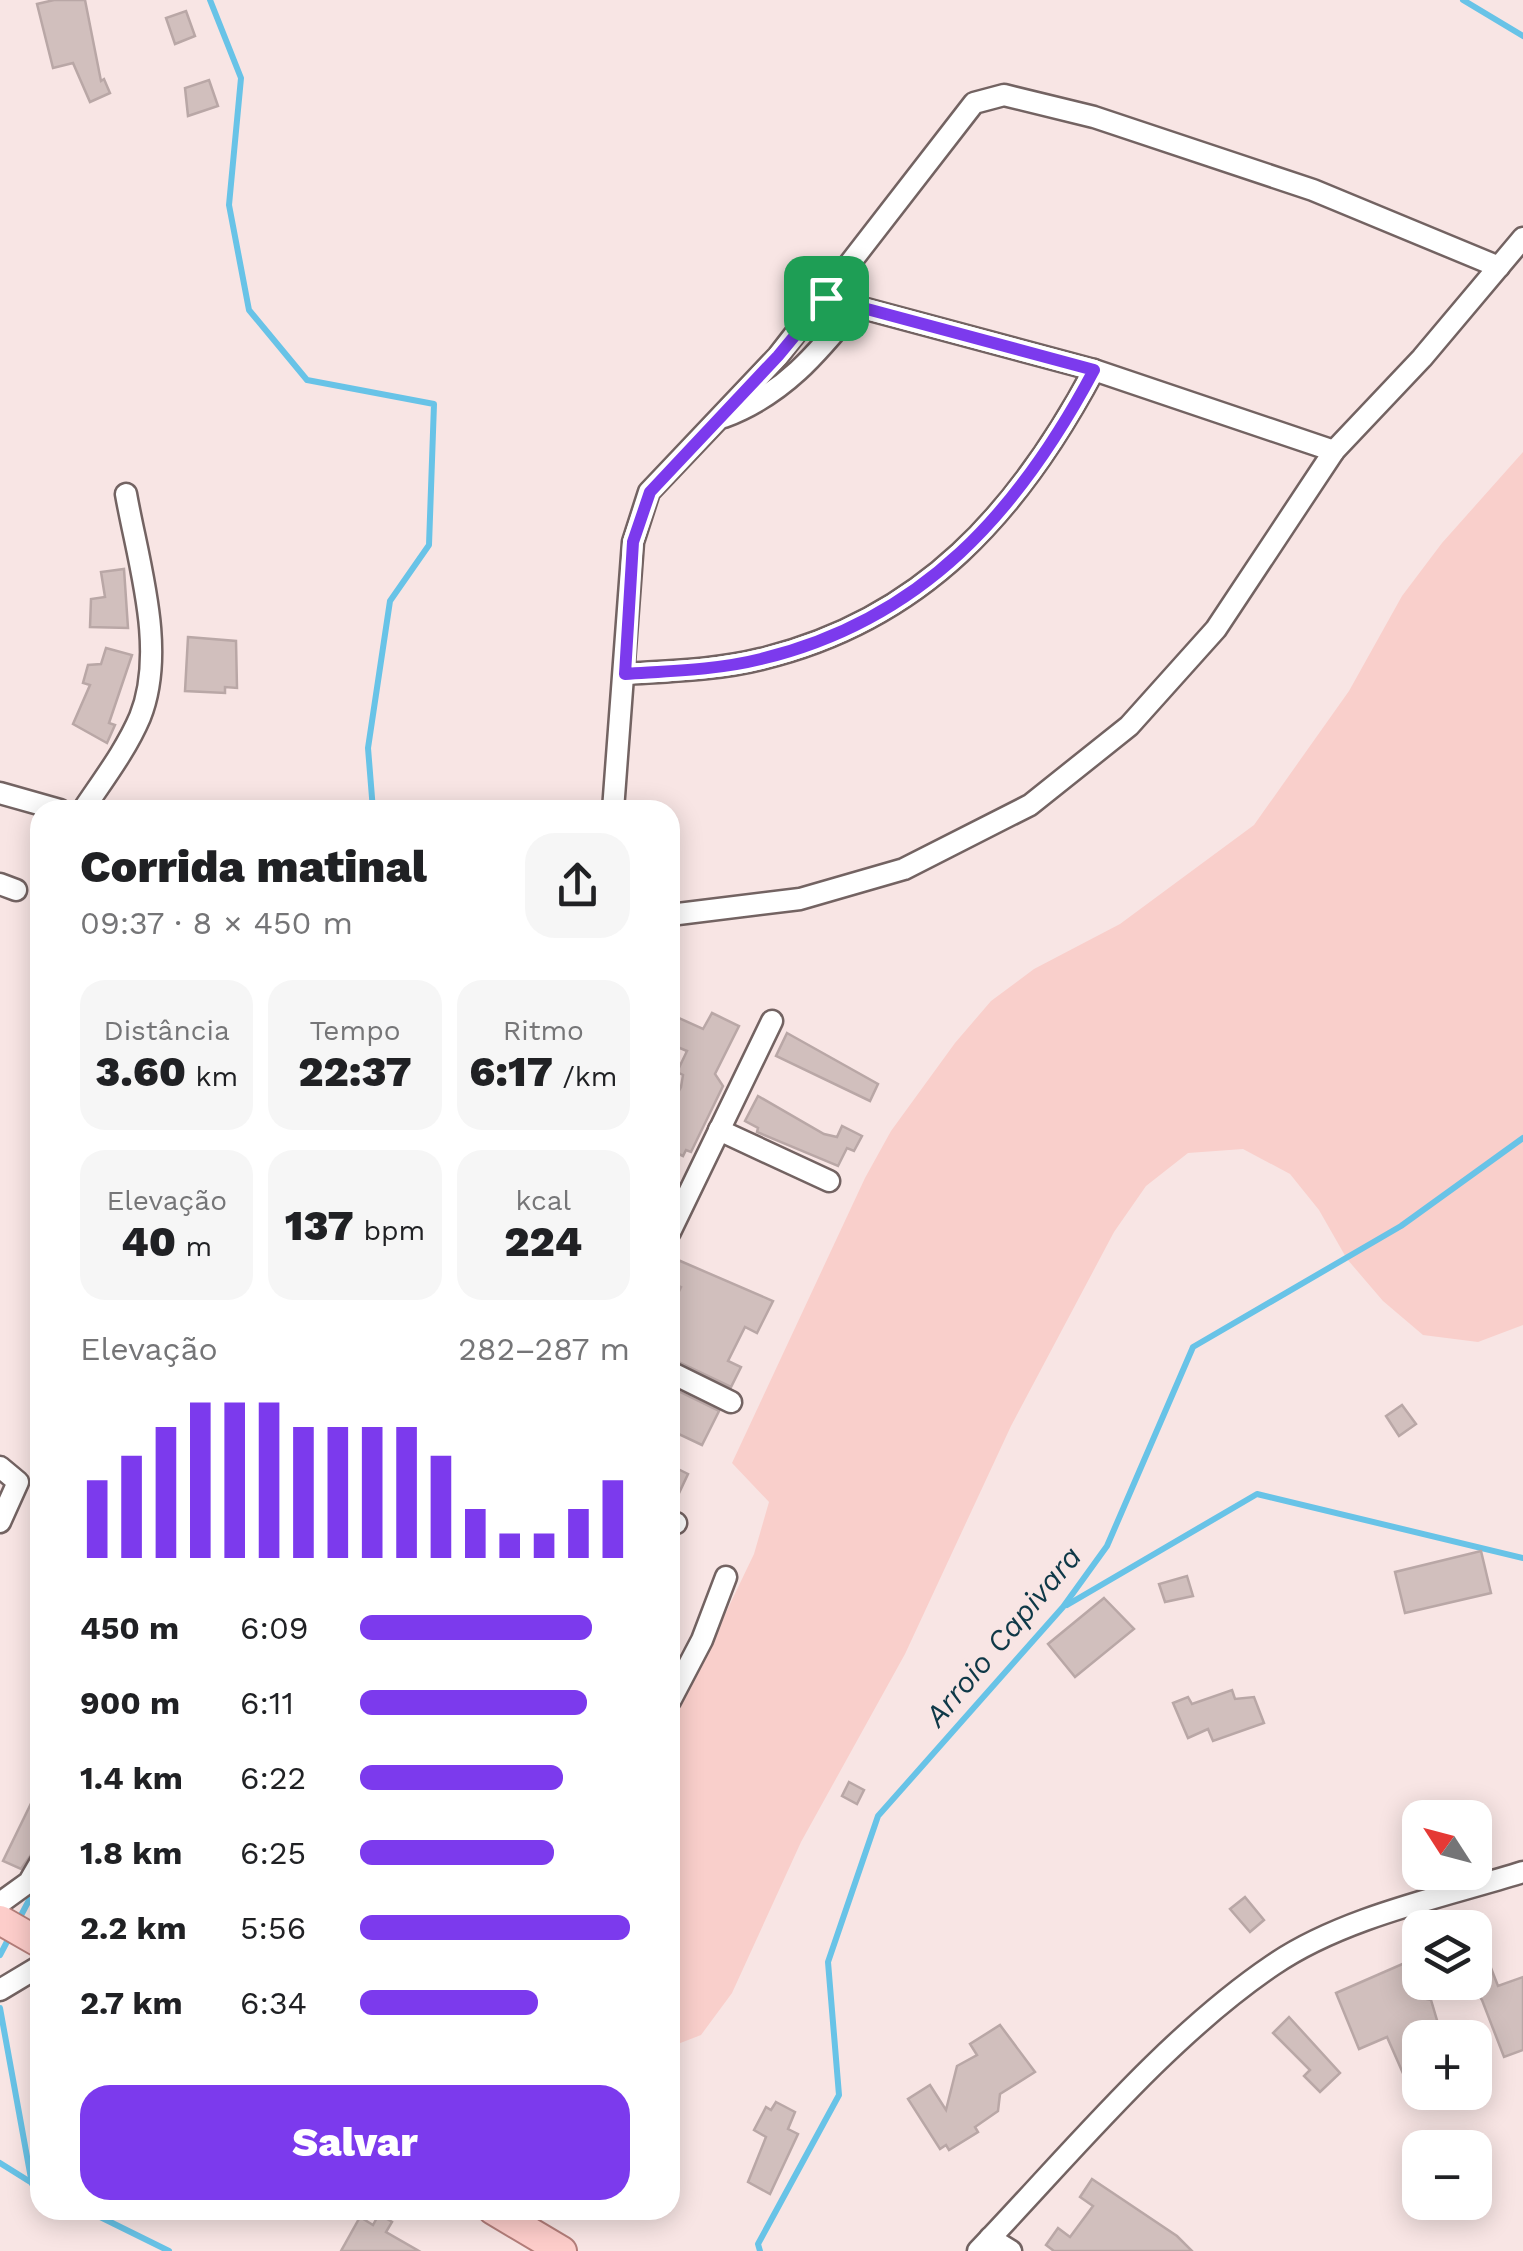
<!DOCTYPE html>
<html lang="pt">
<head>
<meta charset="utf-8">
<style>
	body { margin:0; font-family:"Work Sans",sans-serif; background:#f6f6f6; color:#202124; height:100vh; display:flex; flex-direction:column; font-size:38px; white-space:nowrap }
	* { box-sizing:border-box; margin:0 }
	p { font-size:32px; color:#757577 }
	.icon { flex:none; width:55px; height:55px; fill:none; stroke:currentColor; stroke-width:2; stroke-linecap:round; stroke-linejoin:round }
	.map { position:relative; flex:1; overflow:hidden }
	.side { position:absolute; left:30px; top:800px; width:650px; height:1420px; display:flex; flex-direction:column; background:#fff; border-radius:30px; box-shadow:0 5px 25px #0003 }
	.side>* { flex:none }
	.needle { width:65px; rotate:306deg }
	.fabs { position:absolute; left:1402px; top:1800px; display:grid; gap:20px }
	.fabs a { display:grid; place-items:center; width:90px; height:90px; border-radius:20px; background:#fff; box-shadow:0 5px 25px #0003; font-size:50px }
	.pin { position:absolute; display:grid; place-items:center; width:85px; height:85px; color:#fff; margin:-42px; border-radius:20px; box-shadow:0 5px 15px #0006 }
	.round { display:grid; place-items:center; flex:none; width:105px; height:105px; border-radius:30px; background:#f6f6f6 }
	.overview { display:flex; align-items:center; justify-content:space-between; height:170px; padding:0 50px }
	h1 { font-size:45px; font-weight:800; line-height:75px }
	.figures { display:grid; grid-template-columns:repeat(3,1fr); gap:15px; height:170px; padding:10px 50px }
	.figures div { display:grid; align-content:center; border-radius:25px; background:#f6f6f6; text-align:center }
	.figures b { font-size:42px; font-weight:800 }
	.figures small { font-size:28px; font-weight:400 }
	.figures p { font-size:28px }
	.chart { height:280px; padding:20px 50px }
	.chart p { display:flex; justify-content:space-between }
	.chart svg { width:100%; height:180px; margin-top:10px; stroke:#7c3aed; stroke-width:6 }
	.primary-button { display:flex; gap:20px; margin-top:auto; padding:20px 50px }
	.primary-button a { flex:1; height:115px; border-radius:30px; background:#7c3aed; color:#fff; font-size:40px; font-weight:800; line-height:115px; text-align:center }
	ul { padding:0 50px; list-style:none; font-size:32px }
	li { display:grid; grid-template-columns:160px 120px 1fr; align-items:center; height:75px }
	li i { height:25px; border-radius:12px; background:#7c3aed }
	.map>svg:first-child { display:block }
</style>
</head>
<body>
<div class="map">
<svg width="1523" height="2251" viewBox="0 0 1523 2251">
	<rect width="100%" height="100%" fill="#f8e5e4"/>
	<!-- green -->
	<path fill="#f9cfcb" d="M1523,452V1325L1478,1342L1423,1335L1383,1301L1347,1259L1319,1210L1290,1174L1243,1149L1188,1153L1146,1186L1114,1232L1011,1426L905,1654L801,1842L732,1993L701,2035L670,2047V1729L754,1554L769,1502L732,1463L865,1178L891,1131L955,1043L991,1001L1034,969L1120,924L1254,825L1349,691L1402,596L1442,543Z"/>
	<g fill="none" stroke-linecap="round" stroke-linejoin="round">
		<!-- stream -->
		<g stroke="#68c3e7" stroke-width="6">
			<path d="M210,0L241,78L229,205L249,310L307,380L434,404L429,545L390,601L368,748L373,810"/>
			<path d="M1463,0L1523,36"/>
			<path d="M1067,1605L1257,1494L1523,1558"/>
			<path d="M17,1923L37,1885"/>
			<path d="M0,1955L11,1934"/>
			<path d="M0,2008L32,2184"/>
			<path d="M0,2163L40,2188"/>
			<path d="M86,2210L169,2251"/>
			<path d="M760,2251L758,2244L839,2095L828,1962L878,1816L1063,1607L1107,1546L1193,1347L1401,1226L1523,1138"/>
		</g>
	</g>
	<!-- building -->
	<g fill="#d1bfbd" stroke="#b9a7a6" stroke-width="2.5">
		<path d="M54,0H85L101,81L104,79L110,93L90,102L73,63L53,68L37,4Z"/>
		<path d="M186,11L195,36L175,44L166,18Z"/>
		<path d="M209,80L218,106L188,116L185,88Z"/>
		<path d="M124,569L128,628L90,627L91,599L105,597L101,572Z"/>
		<path d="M188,637L236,641L237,688L225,687V693L185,691Z"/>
		<path d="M106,648L132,655L109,723L115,725L107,743L73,724L90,685L83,683L88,665L101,664Z"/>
		<path d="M712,1013L739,1026L715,1074L723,1086L691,1152L686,1150L683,1156L670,1150V1107L681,1087L683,1075L677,1072L687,1051L670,1044V1014L703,1029Z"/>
		<path d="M787,1033L878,1084L870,1101L776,1056Z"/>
		<path d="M758,1096L824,1134L837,1137L842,1126L862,1136L854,1151L847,1148L838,1166L757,1132L758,1128L745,1121Z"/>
		<path d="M678,1260L773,1301L757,1333L745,1327L728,1361L741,1367L731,1387L670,1358V1310L681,1287L670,1282V1276Z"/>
		<path d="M670,1387L719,1411L702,1445L670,1430Z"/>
		<path d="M1402,1405L1416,1424L1399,1436L1386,1416Z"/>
		<path d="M670,1465L688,1474L672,1508H670Z"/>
		<path d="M1481,1551L1491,1593L1405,1613L1395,1572Z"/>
		<path d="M1187,1576L1193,1596L1165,1602L1159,1584Z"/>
		<path d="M1104,1598L1134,1629L1075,1677L1048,1644Z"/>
		<path d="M1232,1690L1235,1699L1254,1697L1264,1723L1213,1741L1208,1729L1188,1738L1173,1703L1188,1697L1192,1704Z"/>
		<path d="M849,1782L864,1790L857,1804L842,1796Z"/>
		<path d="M40,1785V1842L21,1869L3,1861Z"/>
		<path d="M1245,1897L1264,1920L1250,1932L1230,1909Z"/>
		<path d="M1475,1927L1498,1986L1523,1977V2050L1504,2057L1482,2000L1470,1982H1475Z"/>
		<path d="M1407,1962L1418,1997L1431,2000L1439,2027L1420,2033V2072L1405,2078L1387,2037L1359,2049L1336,1993Z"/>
		<path d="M1289,2017L1340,2073L1320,2092L1304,2076L1310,2070L1273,2033Z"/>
		<path d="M1000,2025L1035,2072L1000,2094L998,2111L975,2127L978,2132L949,2150L946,2145L940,2149L908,2099L930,2085L946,2110L957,2066L977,2055L970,2044Z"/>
		<path d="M776,2102L795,2112L788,2129L798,2134L770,2194L748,2182L766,2137L754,2130L766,2107L771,2110Z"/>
		<path d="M1092,2179L1177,2236L1192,2251H1054L1046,2245L1058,2228L1070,2237L1093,2206L1080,2197Z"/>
		<path d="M379,2214L392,2222L386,2232L419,2251H341L360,2217L373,2225Z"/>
	</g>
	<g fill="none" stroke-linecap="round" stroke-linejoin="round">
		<!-- minor casing -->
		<g stroke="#736362" stroke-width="25">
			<g id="minor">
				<path d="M825,298L1094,370L1334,451"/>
				<path d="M724,417C783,395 818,353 857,305"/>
				<path d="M625,674C670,671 717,670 761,659C923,620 1019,511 1094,370"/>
				<path d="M0,793L60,810"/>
				<path d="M83,810C103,780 126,750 140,717C167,650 138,562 126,494"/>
				<path d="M613,810L633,542L649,492L778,356L974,103L1004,95L1094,117L1313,190L1499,267"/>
				<path d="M0,884L16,890"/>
				<path d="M670,915L800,899L904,869L1030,805L1129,726L1216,629L1334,451L1422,358L1523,238"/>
				<path d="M719,1130L829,1181"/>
				<path d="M670,1232L772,1021"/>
				<path d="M670,1372L731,1402"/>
				<path d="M0,1467L18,1482L0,1522"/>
				<path d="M670,1521L676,1523"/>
				<path d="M670,1701L702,1640L726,1577"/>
				<path d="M0,1903L29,1882L40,1863"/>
				<path d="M0,1990L40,1966"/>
				<path d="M990,2238L1011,2251"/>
				<path d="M978,2251C1068,2157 1165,2038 1273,1965C1343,1917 1443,1897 1523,1872"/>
			</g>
		</g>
		<!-- major casing -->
		<g stroke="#b47e7a" stroke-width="32">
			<g id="major">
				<path d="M0,1920L40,1943"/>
				<path d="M493,2210L562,2251"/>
			</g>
		</g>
		<!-- minor -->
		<use href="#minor" stroke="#fff" stroke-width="20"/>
		<!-- major -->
		<use href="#major" stroke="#fdcdca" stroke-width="28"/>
	</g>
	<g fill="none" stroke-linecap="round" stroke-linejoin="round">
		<!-- route casing -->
		<g stroke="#fff" stroke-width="20">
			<path id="route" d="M826,298L1094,370C1019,511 923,620 761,659C717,670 670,671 625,674L633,542L650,492L778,356Z"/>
		</g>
		<!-- route -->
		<use href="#route" stroke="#7c3aed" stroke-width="12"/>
	</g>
	<g text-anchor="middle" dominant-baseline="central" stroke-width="9" stroke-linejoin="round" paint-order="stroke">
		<!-- water labels -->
		<g font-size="30" font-style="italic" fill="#0e3847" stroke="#f8e5e4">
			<text transform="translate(1003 1636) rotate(-50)">Arroio Capivara</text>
		</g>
	</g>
</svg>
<div class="fabs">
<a><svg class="needle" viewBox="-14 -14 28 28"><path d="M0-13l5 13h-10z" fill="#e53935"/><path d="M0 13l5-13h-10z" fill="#757577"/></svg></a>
<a><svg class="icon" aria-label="layers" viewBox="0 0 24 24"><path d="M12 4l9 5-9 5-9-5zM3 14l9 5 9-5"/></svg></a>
<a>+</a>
<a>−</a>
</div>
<div class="pin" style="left:826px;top:298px;background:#1e9e55"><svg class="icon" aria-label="arrive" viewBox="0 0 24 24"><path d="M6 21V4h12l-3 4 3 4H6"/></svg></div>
<section class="side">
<div class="overview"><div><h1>Corrida matinal</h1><p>09:37 · 8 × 450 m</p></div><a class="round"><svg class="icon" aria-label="share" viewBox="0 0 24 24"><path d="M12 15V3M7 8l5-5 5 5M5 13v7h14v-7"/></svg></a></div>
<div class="figures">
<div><p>Distância</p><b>3.60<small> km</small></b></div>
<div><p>Tempo</p><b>22:37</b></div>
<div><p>Ritmo</p><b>6:17<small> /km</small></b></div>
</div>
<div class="figures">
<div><p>Elevação</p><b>40<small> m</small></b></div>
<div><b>137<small> bpm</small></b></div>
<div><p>kcal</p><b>224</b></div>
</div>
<div class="chart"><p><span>Elevação</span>282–287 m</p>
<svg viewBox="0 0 160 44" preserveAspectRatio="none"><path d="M5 44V25M15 44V19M25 44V12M35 44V6M45 44V6M55 44V6M65 44V12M75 44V12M85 44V12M95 44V12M105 44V19M115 44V32M125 44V38M135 44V38M145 44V32M155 44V25"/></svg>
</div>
<ul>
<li><b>450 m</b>6:09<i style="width:86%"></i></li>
<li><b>900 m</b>6:11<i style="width:84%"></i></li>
<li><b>1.4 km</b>6:22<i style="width:75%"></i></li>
<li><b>1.8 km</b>6:25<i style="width:72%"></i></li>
<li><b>2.2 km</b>5:56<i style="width:100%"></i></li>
<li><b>2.7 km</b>6:34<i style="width:66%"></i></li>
</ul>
<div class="primary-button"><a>Salvar</a></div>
</section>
</div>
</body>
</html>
